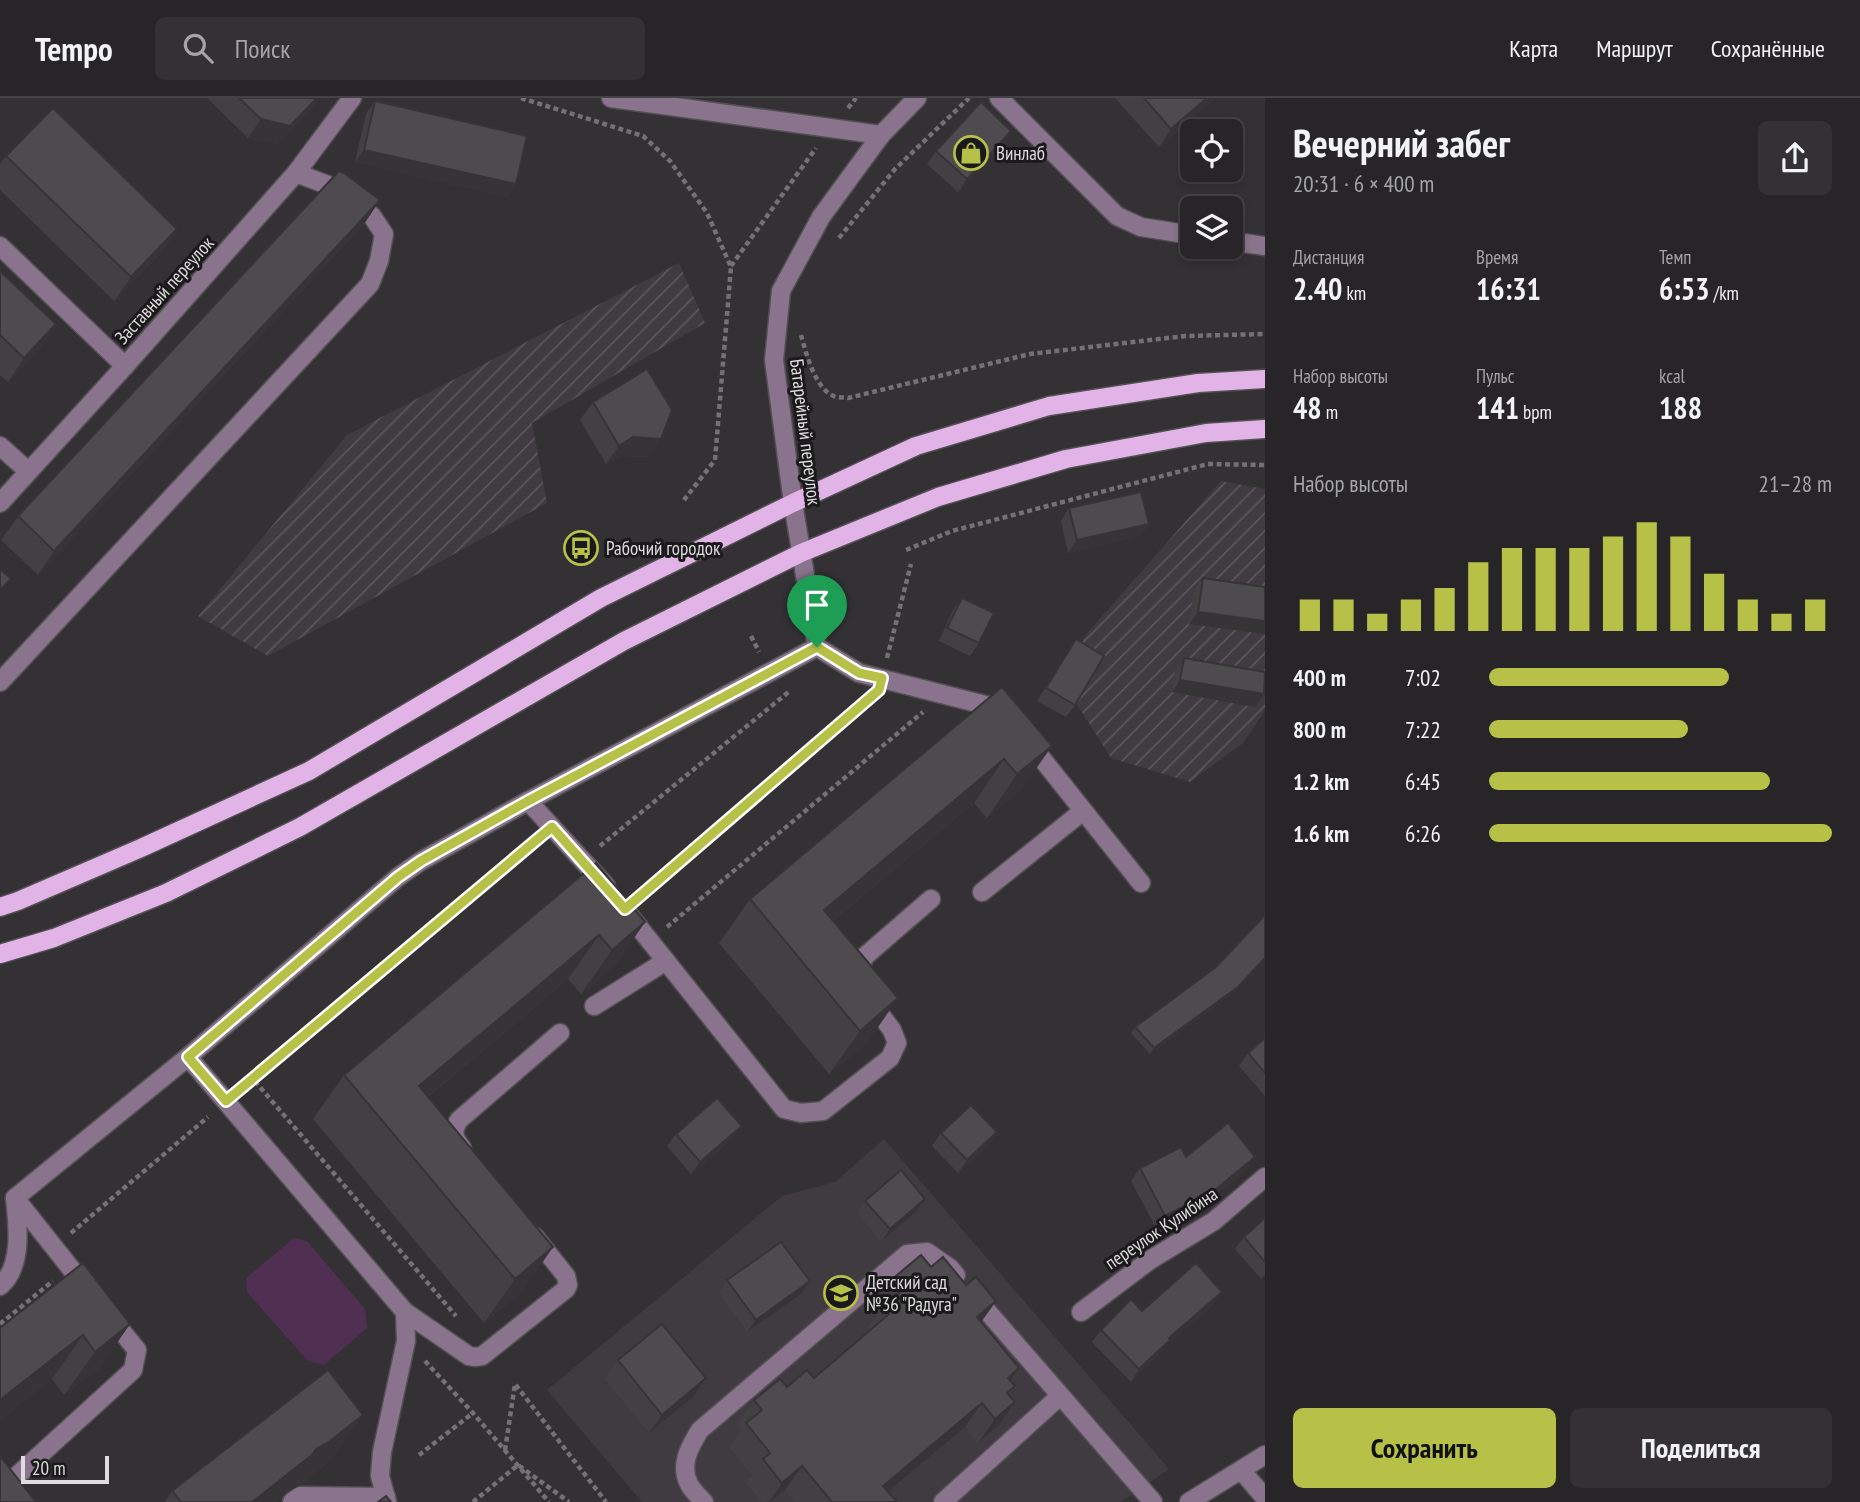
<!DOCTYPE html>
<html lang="ru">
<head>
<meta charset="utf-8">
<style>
	body { margin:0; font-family:"PT Sans Narrow",sans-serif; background:#333133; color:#f1f3f6; height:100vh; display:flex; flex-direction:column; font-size:26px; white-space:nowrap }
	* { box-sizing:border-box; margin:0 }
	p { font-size:23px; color:#a4a5a7 }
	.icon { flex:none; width:38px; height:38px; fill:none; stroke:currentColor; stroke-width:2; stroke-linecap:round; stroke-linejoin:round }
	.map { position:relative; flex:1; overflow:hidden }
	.sheet { display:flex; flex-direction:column; background:#272527; width:595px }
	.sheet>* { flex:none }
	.buttons { position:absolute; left:1180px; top:21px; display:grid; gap:14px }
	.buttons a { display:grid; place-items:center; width:63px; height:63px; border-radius:10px; background:#272527; box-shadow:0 4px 10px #0003,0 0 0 2px #434244; font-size:35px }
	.scale { position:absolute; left:21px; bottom:18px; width:88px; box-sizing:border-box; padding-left:7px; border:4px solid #dedcde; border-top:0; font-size:19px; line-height:24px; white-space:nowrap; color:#dedcde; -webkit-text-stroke:5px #1b1a1b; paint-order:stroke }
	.pin { position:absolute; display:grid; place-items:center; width:60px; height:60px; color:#fff; margin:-72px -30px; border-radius:50% 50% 50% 0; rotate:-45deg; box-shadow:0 0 7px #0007 }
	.pin .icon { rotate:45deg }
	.round { display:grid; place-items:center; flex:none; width:74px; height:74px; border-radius:10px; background:#333133 }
	.summary { display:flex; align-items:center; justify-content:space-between; height:119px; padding:0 28px }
	h1 { font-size:38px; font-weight:700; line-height:52px }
	.metrics { display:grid; grid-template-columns:repeat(3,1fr); gap:10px; height:119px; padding:7px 28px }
	.metrics div { display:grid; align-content:center }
	.metrics b { font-size:30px; font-weight:700 }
	.metrics small { font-size:19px; font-weight:400 }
	.metrics p { font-size:19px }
	.chart { height:196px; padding:14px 28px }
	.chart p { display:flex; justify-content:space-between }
	.chart svg { width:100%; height:126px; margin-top:7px; stroke:#b7c148; stroke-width:6 }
	.button { display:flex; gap:14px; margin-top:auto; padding:14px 28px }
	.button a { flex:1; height:80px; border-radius:10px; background:#b7c148; color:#111; font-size:28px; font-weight:700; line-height:80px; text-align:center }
	.button a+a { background:#333133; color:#f1f3f6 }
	ul { padding:0 28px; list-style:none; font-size:23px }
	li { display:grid; grid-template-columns:112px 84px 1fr; align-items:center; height:52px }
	li i { height:18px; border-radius:9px; background:#b7c148 }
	header { display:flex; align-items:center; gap:42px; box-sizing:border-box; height:98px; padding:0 35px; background:#272527; border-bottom:2px solid #434244 }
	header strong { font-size:33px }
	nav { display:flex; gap:38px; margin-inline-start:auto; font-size:24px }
	.search { width:490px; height:63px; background:#333133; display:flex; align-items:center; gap:18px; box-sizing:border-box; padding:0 24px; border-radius:10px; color:#a4a5a7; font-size:26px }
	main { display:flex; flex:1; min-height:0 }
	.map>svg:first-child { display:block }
</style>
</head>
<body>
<header>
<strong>Tempo</strong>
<div class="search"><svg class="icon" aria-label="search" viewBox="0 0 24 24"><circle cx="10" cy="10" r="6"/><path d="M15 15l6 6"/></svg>Поиск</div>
<nav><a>Карта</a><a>Маршрут</a><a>Сохранённые</a></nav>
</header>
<main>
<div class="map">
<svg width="1265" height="1404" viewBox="0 0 1265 1404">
	<defs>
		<pattern id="industrial-furrows" width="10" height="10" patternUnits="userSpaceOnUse" patternTransform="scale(1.75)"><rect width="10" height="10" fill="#403a41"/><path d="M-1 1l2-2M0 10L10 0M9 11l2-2" fill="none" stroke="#5b565c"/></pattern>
	</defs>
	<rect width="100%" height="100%" fill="#343134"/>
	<!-- built -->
	<path fill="#403a41" d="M884,1041L1169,1371L1121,1404H642L547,1292L782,1098L835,1084Z"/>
	<!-- industrial -->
	<g fill="url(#industrial-furrows)">
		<path d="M679,165L705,225L532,325L547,405L268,558L198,518L347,337Z"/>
		<path d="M1221,383L1265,391V612L1243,645L1190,684L1111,660L1068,592L1083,540Z"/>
	</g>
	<!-- park -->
	<path fill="#4f3052" d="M294,1140L307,1143L365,1211L367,1230L324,1267L307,1262L247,1194L246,1180Z"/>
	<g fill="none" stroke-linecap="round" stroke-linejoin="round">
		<!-- minor casing -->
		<g stroke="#535053" stroke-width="21">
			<g id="minor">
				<path d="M611,0L881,37"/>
				<path d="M999,0L1117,118L1141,129L1192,137"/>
				<path d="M1230,143L1265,148"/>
				<path d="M0,148L125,268"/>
				<path d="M0,348L28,373"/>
				<path d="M0,405L125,268L296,75L352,0"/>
				<path d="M817,549L793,405L774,262L781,193L821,119L881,37L917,0"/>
				<path d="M817,549L859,575L989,608L1002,618"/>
				<path d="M0,584L370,186L379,163L384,136L372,118L333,89L296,75"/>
				<path d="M1027,642L1141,785"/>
				<path d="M528,703L606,788"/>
				<path d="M982,794L1083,713"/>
				<path d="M626,813L784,1011L801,1015L823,1013L890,960L897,945L892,932L867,899L858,878L864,859L931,801"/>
				<path d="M594,908L666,863"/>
				<path d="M188,959L405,1214L406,1243L382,1354L380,1378L387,1404"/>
				<path d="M462,1050C453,1039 452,1033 459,1022L560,935"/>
				<path d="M0,1188C23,1169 18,1127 15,1100"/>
				<path d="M88,1192L15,1100L188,959L398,779L421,763L528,703L817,549"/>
				<path d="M974,1198L1153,1404"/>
				<path d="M405,1214L469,1258L475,1259L482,1258L566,1191L568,1187L566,1178L535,1139"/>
				<path d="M1081,1214L1150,1162L1214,1123L1265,1079"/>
				<path d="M1241,1372L1265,1400"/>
				<path d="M9,1385L133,1272L137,1252L110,1219"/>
				<path d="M292,1404L300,1398L386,1399"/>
				<path d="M704,1404C699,1399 692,1392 689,1386C679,1367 690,1348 700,1332L907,1156L927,1154L950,1170L956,1177"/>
				<path d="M943,1404L1060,1298"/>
				<path d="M1189,1404L1265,1357"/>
			</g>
		</g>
		<!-- major casing -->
		<g stroke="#535053" stroke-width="21">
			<g id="major">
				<path d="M0,809L18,803L141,750L309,673L601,500L793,405L916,348L1049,308L1198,285L1265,281"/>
				<path d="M0,856L54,840L166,795L300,729L624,543L801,455L938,399L1066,361L1206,335L1265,331"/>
			</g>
		</g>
		<!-- path -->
		<g stroke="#737173" stroke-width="4.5" stroke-dasharray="5 3.5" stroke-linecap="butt">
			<path d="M521,0L643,38L670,63L707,115L731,169L715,362L684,402"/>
			<path d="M848,10L856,0"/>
			<path d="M839,140L895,71L969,0"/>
			<path d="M731,168L816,50"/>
			<path d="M801,237C806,255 816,295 837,299C841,300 845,299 848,300L1030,256L1185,238L1265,236"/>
			<path d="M906,452L952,433L1208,366L1265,367"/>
			<path d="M751,538L759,554"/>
			<path d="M887,560L911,466"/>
			<path d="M600,748L791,592"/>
			<path d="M641,797L868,602"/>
			<path d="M667,829L923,614"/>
			<path d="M253,981L536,742"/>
			<path d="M242,990L253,981L456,1218"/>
			<path d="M71,1135L208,1019"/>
			<path d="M0,1226L53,1183"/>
			<path d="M425,1263L473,1315L549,1404"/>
			<path d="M505,1352L515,1286L606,1404"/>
			<path d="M419,1357L473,1315"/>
			<path d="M473,1404L518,1367L569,1404"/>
		</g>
		<!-- minor -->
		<use href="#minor" stroke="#8a738c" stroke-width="18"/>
		<!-- major -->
		<use href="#major" stroke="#e2b3e6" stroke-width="18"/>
	</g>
	<!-- wall -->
	<g fill="#434043">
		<path d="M207,0H319L312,10L277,46L248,40Z"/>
		<path d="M1115,0H1215L1159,49Z"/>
		<path d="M375,3L516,86L507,99L355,64L366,16Z"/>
		<path d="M1011,33L1003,45L958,94L927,66L936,53Z"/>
		<path d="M6,58L177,131L161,155L114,203L0,92V66Z"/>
		<path d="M380,102L364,126L38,477L1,442L18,418Z"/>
		<path d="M0,173L56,226L40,250L8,284L0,277Z"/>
		<path d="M593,304L661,341L648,359L620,358L606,366L580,322Z"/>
		<path d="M1069,410L1149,426L1140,438L1068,455L1061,423Z"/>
		<path d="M1203,480L1265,489V536L1189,526L1194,493Z"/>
		<path d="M962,500L979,545L970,558L939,543L953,512Z"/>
		<path d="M1076,541L1075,607L1066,619L1037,603Z"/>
		<path d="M1184,560L1255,609L1172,594L1175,573Z"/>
		<path d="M1002,589L1021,692L987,720L974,705L833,823L868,944L829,976L719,845L750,801Z"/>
		<path d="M596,765L645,824L615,867L581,896L568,881L428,999L523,1193L484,1225L313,1021L344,977Z"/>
		<path d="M1265,817V861L1233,895L1150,956L1131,935L1135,929L1216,869Z"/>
		<path d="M1265,940V998L1239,968L1248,955Z"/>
		<path d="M997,1034L988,1047L958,1075L932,1048L941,1035Z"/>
		<path d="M676,1036L733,1040L691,1076L667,1048Z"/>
		<path d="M1140,1070L1247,1072L1206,1104L1156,1130L1131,1083Z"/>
		<path d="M925,1101L917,1113L881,1144L857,1115L865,1103Z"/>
		<path d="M1265,1120V1177L1261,1181L1235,1151L1244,1139Z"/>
		<path d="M83,1165L100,1270L64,1297L52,1281L0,1322V1230Z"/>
		<path d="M931,1169L996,1203L981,1224L1019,1270L1011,1283L1015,1288L1009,1297L998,1328L978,1345L965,1329L888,1393L897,1404H795L785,1392L771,1404H762L746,1385L752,1377L729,1349L742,1331L737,1326L754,1302L787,1289L814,1280L868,1234L866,1232L884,1208L879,1202L896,1178Z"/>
		<path d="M727,1182L810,1183L801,1196L747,1234L719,1195Z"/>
		<path d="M1213,1207L1167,1246L1161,1254L1131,1284L1092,1244L1101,1232L1142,1213Z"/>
		<path d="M618,1262L693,1299L649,1335L605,1281Z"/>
		<path d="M332,1361L300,1387L286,1395L281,1401L277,1404H165L172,1393Z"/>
	</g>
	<!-- shaded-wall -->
	<g fill="#373437">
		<path d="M317,0H319L312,10L277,46L248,40L261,21Z"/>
		<path d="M1207,0H1215L1159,49L1171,31Z"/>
		<path d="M1011,33L1003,45L958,94L967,81Z"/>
		<path d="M364,52L516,86L507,99L355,64Z"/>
		<path d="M380,102L364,126L38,477L54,453Z"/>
		<path d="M177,131L161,155L114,203L131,179Z"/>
		<path d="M56,226L40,250L8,284L24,260Z"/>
		<path d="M633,339L661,341L648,359L620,358L606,366L619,348Z"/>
		<path d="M1149,426L1140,438L1068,455L1077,442Z"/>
		<path d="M1198,514L1265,523V536L1189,526Z"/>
		<path d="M1180,582L1264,596L1255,609L1172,594Z"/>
		<path d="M1052,648L1021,692L987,720L1017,676Z"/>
		<path d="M1004,661L974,705L793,856L824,812Z"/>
		<path d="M645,824L615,867L581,896L612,852Z"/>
		<path d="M599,837L568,881L388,1032L419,988Z"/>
		<path d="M1265,860V861L1233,895L1150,956L1154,950Z"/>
		<path d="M898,900L868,944L829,976L860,933Z"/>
		<path d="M742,1028L733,1040L691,1076L700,1064Z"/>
		<path d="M997,1034L988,1047L958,1075L967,1062Z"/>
		<path d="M1255,1059L1247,1072L1206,1104L1156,1130L1165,1118Z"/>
		<path d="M925,1101L917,1113L881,1144L890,1131Z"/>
		<path d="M553,1149L523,1193L484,1225L515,1181Z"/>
		<path d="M810,1183L801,1196L747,1234L756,1222Z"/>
		<path d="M1222,1194L1213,1207L1167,1246L1161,1254L1131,1284L1139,1271L1169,1240Z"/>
		<path d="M996,1203L979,1227L977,1219Z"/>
		<path d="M130,1226L100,1270L64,1297L95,1254Z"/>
		<path d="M83,1237L52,1281L0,1322V1302Z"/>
		<path d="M1019,1270L1002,1294L1008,1280Z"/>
		<path d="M706,1280L693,1299L649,1335L662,1317Z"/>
		<path d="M1015,1304L998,1328L978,1345L995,1321Z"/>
		<path d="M982,1305L965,1329L875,1404L883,1388Z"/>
		<path d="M363,1317L332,1361L300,1387L286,1395L281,1401L277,1404H252L316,1351Z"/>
		<path d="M802,1368L785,1392L771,1404H769L782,1385Z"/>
	</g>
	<!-- building -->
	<g fill="#4e4b4e" stroke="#373437" stroke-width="2">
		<path d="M239,0H317L290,28L261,21Z"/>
		<path d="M1144,0H1207L1171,31Z"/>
		<path d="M375,3L527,38L516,86L364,52Z"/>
		<path d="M981,4L1011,33L967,81L936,53Z"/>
		<path d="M53,10L177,131L131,179L6,58Z"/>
		<path d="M339,73L344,75L380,102L54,453L18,418Z"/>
		<path d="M0,173L56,226L24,260L0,237Z"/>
		<path d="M647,271L672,312L661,341L633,339L619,348L593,304Z"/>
		<path d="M1141,394L1149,426L1077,442L1069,410Z"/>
		<path d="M0,471L11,481L0,492Z"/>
		<path d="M1203,480L1265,489V523L1198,514Z"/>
		<path d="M962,500L994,515L979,545L947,530Z"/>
		<path d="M1076,541L1104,558L1075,607L1046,590Z"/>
		<path d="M1184,560L1265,574L1264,596L1180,582Z"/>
		<path d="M1002,589L1052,648L1017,676L1004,661L824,812L898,900L860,933L750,801Z"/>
		<path d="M596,765L645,824L612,852L599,837L419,988L553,1149L515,1181L344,977Z"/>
		<path d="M1265,817V860L1238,889L1154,950L1135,929L1216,869Z"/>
		<path d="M1265,940V975L1248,955Z"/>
		<path d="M717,1000L742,1028L700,1064L676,1036Z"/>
		<path d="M971,1007L997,1034L967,1062L941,1035Z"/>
		<path d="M1228,1025L1255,1059L1215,1092L1165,1118L1140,1070L1181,1049L1186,1059Z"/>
		<path d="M901,1072L925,1101L890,1131L865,1103Z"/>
		<path d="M1265,1120V1164L1244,1139Z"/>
		<path d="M781,1144L810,1183L756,1222L727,1182Z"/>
		<path d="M921,1157L931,1169L943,1159L966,1187L976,1179L996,1203L977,1219L1019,1270L1008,1280L1015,1288L1007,1295L1015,1304L995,1321L982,1305L883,1388L897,1404H832L802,1368L782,1385L763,1361L770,1355L746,1325L762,1312L754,1302L780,1281L787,1289L807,1272L814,1280L889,1216L883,1208L905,1190L896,1178Z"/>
		<path d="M83,1165L130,1226L95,1254L83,1237L0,1302V1230Z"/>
		<path d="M1196,1165L1222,1194L1169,1240L1170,1242L1139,1271L1101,1232L1131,1201L1142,1213Z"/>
		<path d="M662,1226L706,1280L662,1317L618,1262Z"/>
		<path d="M328,1272L363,1317L330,1343L316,1351L312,1357L252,1404H181L172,1393Z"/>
		<path d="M0,1358L36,1404H0Z"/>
		<path d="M386,1398L391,1404H378Z"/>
	</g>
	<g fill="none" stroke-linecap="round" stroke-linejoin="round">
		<!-- route casing -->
		<g stroke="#fff" stroke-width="14">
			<path id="route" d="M817,549L859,575L882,580L879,592L625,811L552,729L226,1003L188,959L398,779L421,763L528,703Z"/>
		</g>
		<!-- route -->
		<use href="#route" stroke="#b7c148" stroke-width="9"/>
	</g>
	<!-- icons -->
	<defs>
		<g id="shop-ring" transform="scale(1.75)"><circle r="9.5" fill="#1b1a1b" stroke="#b7c148" stroke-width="1.5"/><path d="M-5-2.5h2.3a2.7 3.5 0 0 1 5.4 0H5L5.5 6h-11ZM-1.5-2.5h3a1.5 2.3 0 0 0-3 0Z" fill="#b7c148"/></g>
		<g id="bus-ring" transform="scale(1.75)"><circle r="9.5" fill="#1b1a1b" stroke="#b7c148" stroke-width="1.5"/><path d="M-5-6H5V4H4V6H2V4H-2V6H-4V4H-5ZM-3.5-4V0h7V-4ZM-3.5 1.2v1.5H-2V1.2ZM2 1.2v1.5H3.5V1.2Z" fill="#b7c148"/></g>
		<g id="school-ring" transform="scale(1.75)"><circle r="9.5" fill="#1b1a1b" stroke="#b7c148" stroke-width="1.5"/><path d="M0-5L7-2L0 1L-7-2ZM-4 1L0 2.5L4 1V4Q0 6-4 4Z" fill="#b7c148"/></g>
	</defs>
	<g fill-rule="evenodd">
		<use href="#shop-ring" x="971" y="55"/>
		<use href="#bus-ring" x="581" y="450"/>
		<use href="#school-ring" x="841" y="1195"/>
	</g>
	<g text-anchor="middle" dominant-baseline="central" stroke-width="6" stroke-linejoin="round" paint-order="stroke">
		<!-- poi labels -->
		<g font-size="19" fill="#dedcde" stroke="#1b1a1b" text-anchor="start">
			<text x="996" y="55">Винлаб</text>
			<text x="606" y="450">Рабочий городок</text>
			<text x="866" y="1184">Детский сад<tspan x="866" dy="22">№36 "Радуга"</tspan></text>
		</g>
		<!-- street labels -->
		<g font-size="19" fill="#dedcde" stroke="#1b1a1b">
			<text transform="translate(164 192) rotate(-48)">Заставный переулок</text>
			<text transform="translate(806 334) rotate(83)">Батарейный переулок</text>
			<text transform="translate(1161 1130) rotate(-34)">переулок Кулибина</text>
		</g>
	</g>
</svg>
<div class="buttons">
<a><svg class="icon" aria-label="locate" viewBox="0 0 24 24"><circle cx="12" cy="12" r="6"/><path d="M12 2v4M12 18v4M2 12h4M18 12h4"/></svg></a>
<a><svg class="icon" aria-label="layers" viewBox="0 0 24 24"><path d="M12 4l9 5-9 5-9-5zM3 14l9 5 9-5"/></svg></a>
</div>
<div class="scale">20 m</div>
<div class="pin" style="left:817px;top:549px;background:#1e9e55"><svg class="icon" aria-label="arrive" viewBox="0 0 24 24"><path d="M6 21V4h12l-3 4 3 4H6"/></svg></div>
</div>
<section class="sheet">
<div class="summary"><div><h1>Вечерний забег</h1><p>20:31 · 6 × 400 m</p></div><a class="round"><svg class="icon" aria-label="share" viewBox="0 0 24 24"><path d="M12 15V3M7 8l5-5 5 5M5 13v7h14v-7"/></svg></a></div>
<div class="metrics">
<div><p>Дистанция</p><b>2.40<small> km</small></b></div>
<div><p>Время</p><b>16:31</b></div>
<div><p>Темп</p><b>6:53<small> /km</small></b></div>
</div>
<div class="metrics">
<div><p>Набор высоты</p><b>48<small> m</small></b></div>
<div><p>Пульс</p><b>141<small> bpm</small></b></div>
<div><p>kcal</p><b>188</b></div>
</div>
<div class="chart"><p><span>Набор высоты</span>21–28 m</p>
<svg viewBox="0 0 160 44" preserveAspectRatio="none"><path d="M5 44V33M15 44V33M25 44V38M35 44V33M45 44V29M55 44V20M65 44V15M75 44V15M85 44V15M95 44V11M105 44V6M115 44V11M125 44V24M135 44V33M145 44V38M155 44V33"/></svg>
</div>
<ul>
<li><b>400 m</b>7:02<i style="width:70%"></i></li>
<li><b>800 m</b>7:22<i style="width:58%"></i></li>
<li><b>1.2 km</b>6:45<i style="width:82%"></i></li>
<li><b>1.6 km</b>6:26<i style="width:100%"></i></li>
</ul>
<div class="button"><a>Сохранить</a><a>Поделиться</a></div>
</section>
</main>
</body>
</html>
